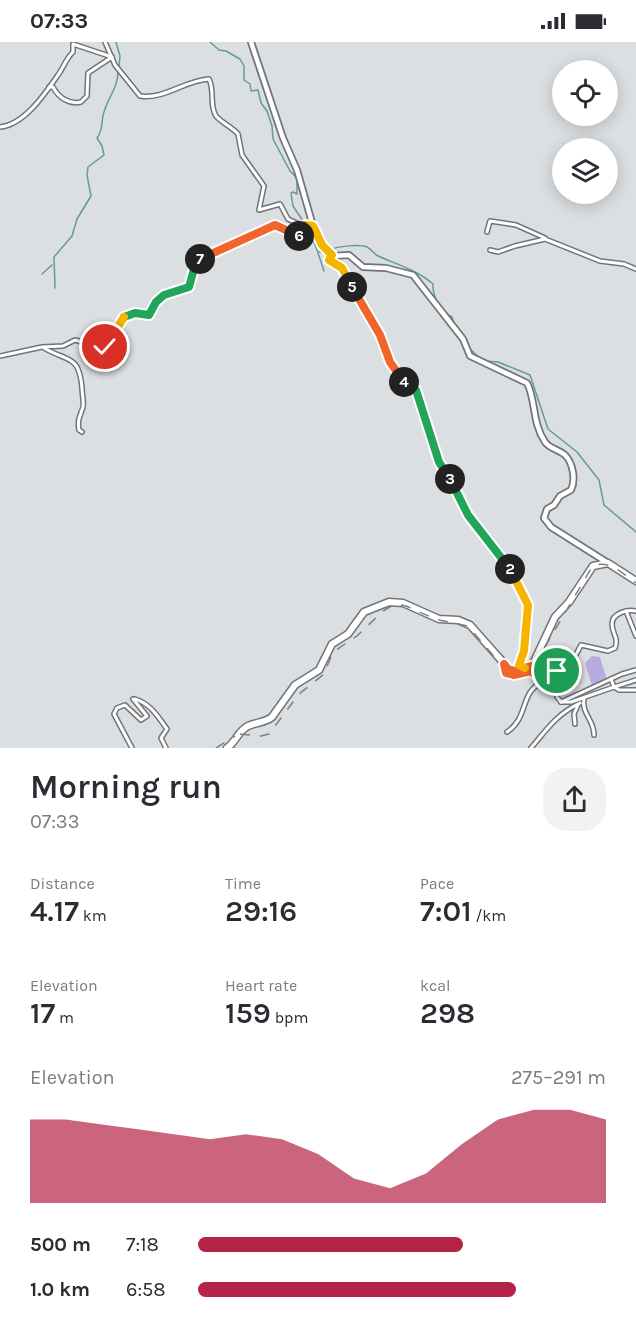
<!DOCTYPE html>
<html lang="en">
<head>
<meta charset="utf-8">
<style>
	body { margin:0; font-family:Karla,sans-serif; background:#f2f2f3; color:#2b2b33; height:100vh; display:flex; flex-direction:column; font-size:22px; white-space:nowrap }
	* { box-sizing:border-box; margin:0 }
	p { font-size:20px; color:#7c7c81 }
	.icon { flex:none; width:33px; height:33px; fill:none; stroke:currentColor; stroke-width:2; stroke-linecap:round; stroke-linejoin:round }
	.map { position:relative; height:706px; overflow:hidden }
	.details { display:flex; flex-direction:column; background:#fff; flex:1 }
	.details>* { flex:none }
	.tools { position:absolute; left:552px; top:18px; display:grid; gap:12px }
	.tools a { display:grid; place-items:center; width:66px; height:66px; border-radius:50%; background:#fff; box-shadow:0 3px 15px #0003; font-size:30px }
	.pin { position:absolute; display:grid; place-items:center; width:51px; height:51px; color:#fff; margin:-26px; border:3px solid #fff; border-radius:50%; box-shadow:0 2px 6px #0007 }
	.km { position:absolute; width:30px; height:30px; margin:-15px; border-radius:50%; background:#222; color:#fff; font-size:16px; line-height:30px; text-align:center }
	.round { display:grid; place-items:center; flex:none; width:63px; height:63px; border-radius:24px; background:#f2f2f3 }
	.head { display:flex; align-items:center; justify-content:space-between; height:102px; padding:0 30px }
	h1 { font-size:33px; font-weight:600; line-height:45px }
	.metrics { display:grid; grid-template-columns:repeat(3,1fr); gap:9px; height:102px; padding:6px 30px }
	.metrics div { display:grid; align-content:center }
	.metrics b { font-size:30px; font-weight:600 }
	.metrics small { font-size:16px; font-weight:400 }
	.metrics p { font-size:16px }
	.chart { height:168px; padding:12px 30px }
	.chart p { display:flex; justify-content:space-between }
	.chart svg { width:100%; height:108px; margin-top:6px; fill:#b52447; opacity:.7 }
	ul { padding:0 30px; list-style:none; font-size:20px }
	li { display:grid; grid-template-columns:96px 72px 1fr; align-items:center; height:45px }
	li i { height:15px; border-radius:8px; background:#b52447 }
	.status { display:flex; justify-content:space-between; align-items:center; height:42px; padding:0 30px; background:#fff; direction:ltr }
	.status svg { height:16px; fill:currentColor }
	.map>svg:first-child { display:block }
</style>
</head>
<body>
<div class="status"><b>07:33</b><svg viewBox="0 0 49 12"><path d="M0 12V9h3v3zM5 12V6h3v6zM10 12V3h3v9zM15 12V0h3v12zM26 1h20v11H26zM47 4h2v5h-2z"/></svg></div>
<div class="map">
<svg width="636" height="706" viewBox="0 0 636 706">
	<rect width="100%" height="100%" fill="#dcdfe2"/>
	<!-- green -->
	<path fill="#baabdf" d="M592,614L600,615L607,638L592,644L585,621Z"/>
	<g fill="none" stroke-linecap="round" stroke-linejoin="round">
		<!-- stream -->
		<g stroke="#649a9b" stroke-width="1.5">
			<path d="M116,0L120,14L119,25"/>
			<path d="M210,0L219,8L226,9L240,17L244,24V38L250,42L251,49L258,48L261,61L267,69L272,84L273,97L290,129L297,136V152L293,150L291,151L293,164L307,185L318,210H326"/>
			<path d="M330,208C337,204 360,202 367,205C371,207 374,212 378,214C396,222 417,228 433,242C432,253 441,271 452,275L454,282"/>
			<path d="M318,211L324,229"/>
			<path d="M42,232L52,223"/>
			<path d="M55,246L54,215L72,194L77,177L91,154L87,133L88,125L104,113L102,104L97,96C103,89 101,79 104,70C108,55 118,46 118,30"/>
			<path d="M469,306L481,317"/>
			<path d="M485,319L498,320L530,333L548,387L577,410L599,438L604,463L636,490"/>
		</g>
		<!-- minor casing -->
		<g stroke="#727578" stroke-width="6">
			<g id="minor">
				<path d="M105,0L115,23L140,54C163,58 186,38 209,37C215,49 209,63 216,74C222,81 232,85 238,92L242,113L264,144L259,168L280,162L288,177L303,184"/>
				<path d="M49,45H53C58,55 69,63 81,60L87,54L88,31L112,15"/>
				<path d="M0,85C24,83 45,52 58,33C64,25 65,18 73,10V2L112,15"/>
				<path d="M487,190L490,179L516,183L545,196"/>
				<path d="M490,208L498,210L515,204L545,197L600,219L624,222L636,227"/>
				<path d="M332,214L329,218L338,222L345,231L380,293L390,320L404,340L416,349L439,420L452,440L468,473L509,526L527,558L524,609L519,623L523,627"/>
				<path d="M44,306C68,320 79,312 82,346C82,352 84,359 83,365C80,375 77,377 79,388L82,390"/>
				<path d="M0,314L42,305L63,304L75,298L103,306C115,297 116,271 135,271C140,271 144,273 149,273L164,253L189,245L194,227L200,217L275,183L283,185L302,198V186L305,183L313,184"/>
				<path d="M626,569L636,594"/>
				<path d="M504,624L506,631L514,633L531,629L543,640L551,632L560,629L557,655L561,660"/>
				<path d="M560,629L568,628L581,603L608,609L615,606C619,595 612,592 612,582C612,571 628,567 636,569"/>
				<path d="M611,637L614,645L636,638"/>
				<path d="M584,656C581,672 594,677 594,693"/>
				<path d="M135,657C151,662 158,675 167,687L161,696L166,706"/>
				<path d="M561,660L622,632L636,628"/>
				<path d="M561,660H571L614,645L619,648H636"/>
				<path d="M575,682L574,672L578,663"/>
				<path d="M507,690C530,674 519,650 543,640L551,644L557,653"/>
				<path d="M132,706L114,672L117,666L125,663L141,678L147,674L133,657"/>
				<path d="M531,706C547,687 557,672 580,661"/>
			</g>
		</g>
		<!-- tertiary casing -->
		<g stroke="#727578" stroke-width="8">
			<path id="tertiary" d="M251,0L283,96L297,128L313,184L323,203L332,214L349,213L363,225L386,226L413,233L463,297L470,314L527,341C536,358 532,381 545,400C550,407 558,407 565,413C573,421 576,438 571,448L560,454L554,463L547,467L544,476L551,485L608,521"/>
		</g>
		<!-- primary casing -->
		<g stroke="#727578" stroke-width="9">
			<path id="primary" d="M227,706C236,700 238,689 248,684C256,680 265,681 272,675L295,643L319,628L332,602L348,592L364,570L389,560L403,561L439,577L458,578L470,583L509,627L519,630L532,624L555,575L569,560L593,524L608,521L636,539"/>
		</g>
		<!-- minor -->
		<use href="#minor" stroke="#fff" stroke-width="3"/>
		<!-- tertiary -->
		<use href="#tertiary" stroke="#fff" stroke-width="4.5"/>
		<!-- primary -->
		<use href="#primary" stroke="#fff" stroke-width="6"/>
		<!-- rail -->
		<g stroke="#7e8083" stroke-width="1.5" stroke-dasharray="10 10" stroke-linecap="butt">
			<path d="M240,692L261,694L269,692L299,652L324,632L333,610L357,594L383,569L395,562L406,564L435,577L468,584L504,626C516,635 527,631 536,620L592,525C608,516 623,532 636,541"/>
			<path d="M216,706L235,694"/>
		</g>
	</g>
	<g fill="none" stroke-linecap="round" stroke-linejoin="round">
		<!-- split-1 casing -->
		<g stroke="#fff" stroke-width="12">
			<path id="split-1" d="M525,626L531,624L519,630L508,627L504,622L506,631L514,633L531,629L543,640L557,629"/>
		</g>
		<!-- split-2 casing -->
		<g stroke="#fff" stroke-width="12">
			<path id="split-2" d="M510,527L528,563L524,609L519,623L525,626"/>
		</g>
		<!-- split-3 casing -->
		<g stroke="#fff" stroke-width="12">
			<path id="split-3" d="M450,437L468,473L510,527"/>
		</g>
		<!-- split-4 casing -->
		<g stroke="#fff" stroke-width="12">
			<path id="split-4" d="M404,340L416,348L439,420L450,437"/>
		</g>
		<!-- split-5 casing -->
		<g stroke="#fff" stroke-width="12">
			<path id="split-5" d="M352,245L380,293L390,320L404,340"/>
		</g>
		<!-- split-6 casing -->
		<g stroke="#fff" stroke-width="12">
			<path id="split-6" d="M299,194L304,197L302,186L305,183L313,184L322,203L332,213L329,218L342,226L352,245"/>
		</g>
		<!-- split-7 casing -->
		<g stroke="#fff" stroke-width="12">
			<path id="split-7" d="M200,217L275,183L299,194"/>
		</g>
		<!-- split-8 casing -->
		<g stroke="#fff" stroke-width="12">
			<path id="split-8" d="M124,275L135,271L149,273L156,260L164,253L189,245L194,227L200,217"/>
		</g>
		<!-- split-9 casing -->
		<g stroke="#fff" stroke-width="12">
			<path id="split-9" d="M105,305L124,275"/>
		</g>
		<!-- split-1 -->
		<use href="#split-1" stroke="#f0652b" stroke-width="8"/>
		<!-- split-2 -->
		<use href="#split-2" stroke="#f5b400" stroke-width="8"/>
		<!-- split-3 -->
		<use href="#split-3" stroke="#22a559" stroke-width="8"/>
		<!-- split-4 -->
		<use href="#split-4" stroke="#22a559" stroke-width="8"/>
		<!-- split-5 -->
		<use href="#split-5" stroke="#f0652b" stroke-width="8"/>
		<!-- split-6 -->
		<use href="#split-6" stroke="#f5b400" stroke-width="8"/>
		<!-- split-7 -->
		<use href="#split-7" stroke="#f0652b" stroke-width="8"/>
		<!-- split-8 -->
		<use href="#split-8" stroke="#22a559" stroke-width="8"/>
		<!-- split-9 -->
		<use href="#split-9" stroke="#f5b400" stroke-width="8"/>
	</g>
</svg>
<div class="tools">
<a><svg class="icon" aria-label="locate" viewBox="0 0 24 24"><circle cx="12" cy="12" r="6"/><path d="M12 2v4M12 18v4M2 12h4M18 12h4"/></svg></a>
<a><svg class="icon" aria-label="layers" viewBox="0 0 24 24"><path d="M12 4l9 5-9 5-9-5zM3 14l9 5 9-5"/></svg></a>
</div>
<div class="pin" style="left:557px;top:629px;background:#1e9e55"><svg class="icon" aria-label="arrive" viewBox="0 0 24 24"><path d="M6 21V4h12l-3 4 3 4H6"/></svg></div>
<div class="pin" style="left:105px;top:305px;background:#d93025"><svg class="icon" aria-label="check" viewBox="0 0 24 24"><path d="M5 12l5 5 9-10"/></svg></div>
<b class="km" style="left:510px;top:527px">2</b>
<b class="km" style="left:450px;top:437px">3</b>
<b class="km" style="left:404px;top:340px">4</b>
<b class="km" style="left:352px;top:245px">5</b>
<b class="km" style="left:299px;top:194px">6</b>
<b class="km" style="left:200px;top:217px">7</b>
</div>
<section class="details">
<div class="head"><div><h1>Morning run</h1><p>07:33</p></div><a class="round"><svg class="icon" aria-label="share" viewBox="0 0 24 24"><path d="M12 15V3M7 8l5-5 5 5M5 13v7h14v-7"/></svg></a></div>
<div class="metrics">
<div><p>Distance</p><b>4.17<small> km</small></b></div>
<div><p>Time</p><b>29:16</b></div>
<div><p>Pace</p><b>7:01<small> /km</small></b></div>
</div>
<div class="metrics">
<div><p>Elevation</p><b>17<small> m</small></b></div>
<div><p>Heart rate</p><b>159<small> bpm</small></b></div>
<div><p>kcal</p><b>298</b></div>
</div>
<div class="chart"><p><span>Elevation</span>275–291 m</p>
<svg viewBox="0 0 160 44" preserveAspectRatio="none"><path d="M0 44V10L10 10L20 12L30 14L40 16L50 18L60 16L70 18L80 24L90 34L100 38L110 32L120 20L130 10L140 6L150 6L160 10V44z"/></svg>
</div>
<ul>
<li><b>500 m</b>7:18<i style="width:65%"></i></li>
<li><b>1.0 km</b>6:58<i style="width:78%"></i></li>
</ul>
</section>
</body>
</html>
